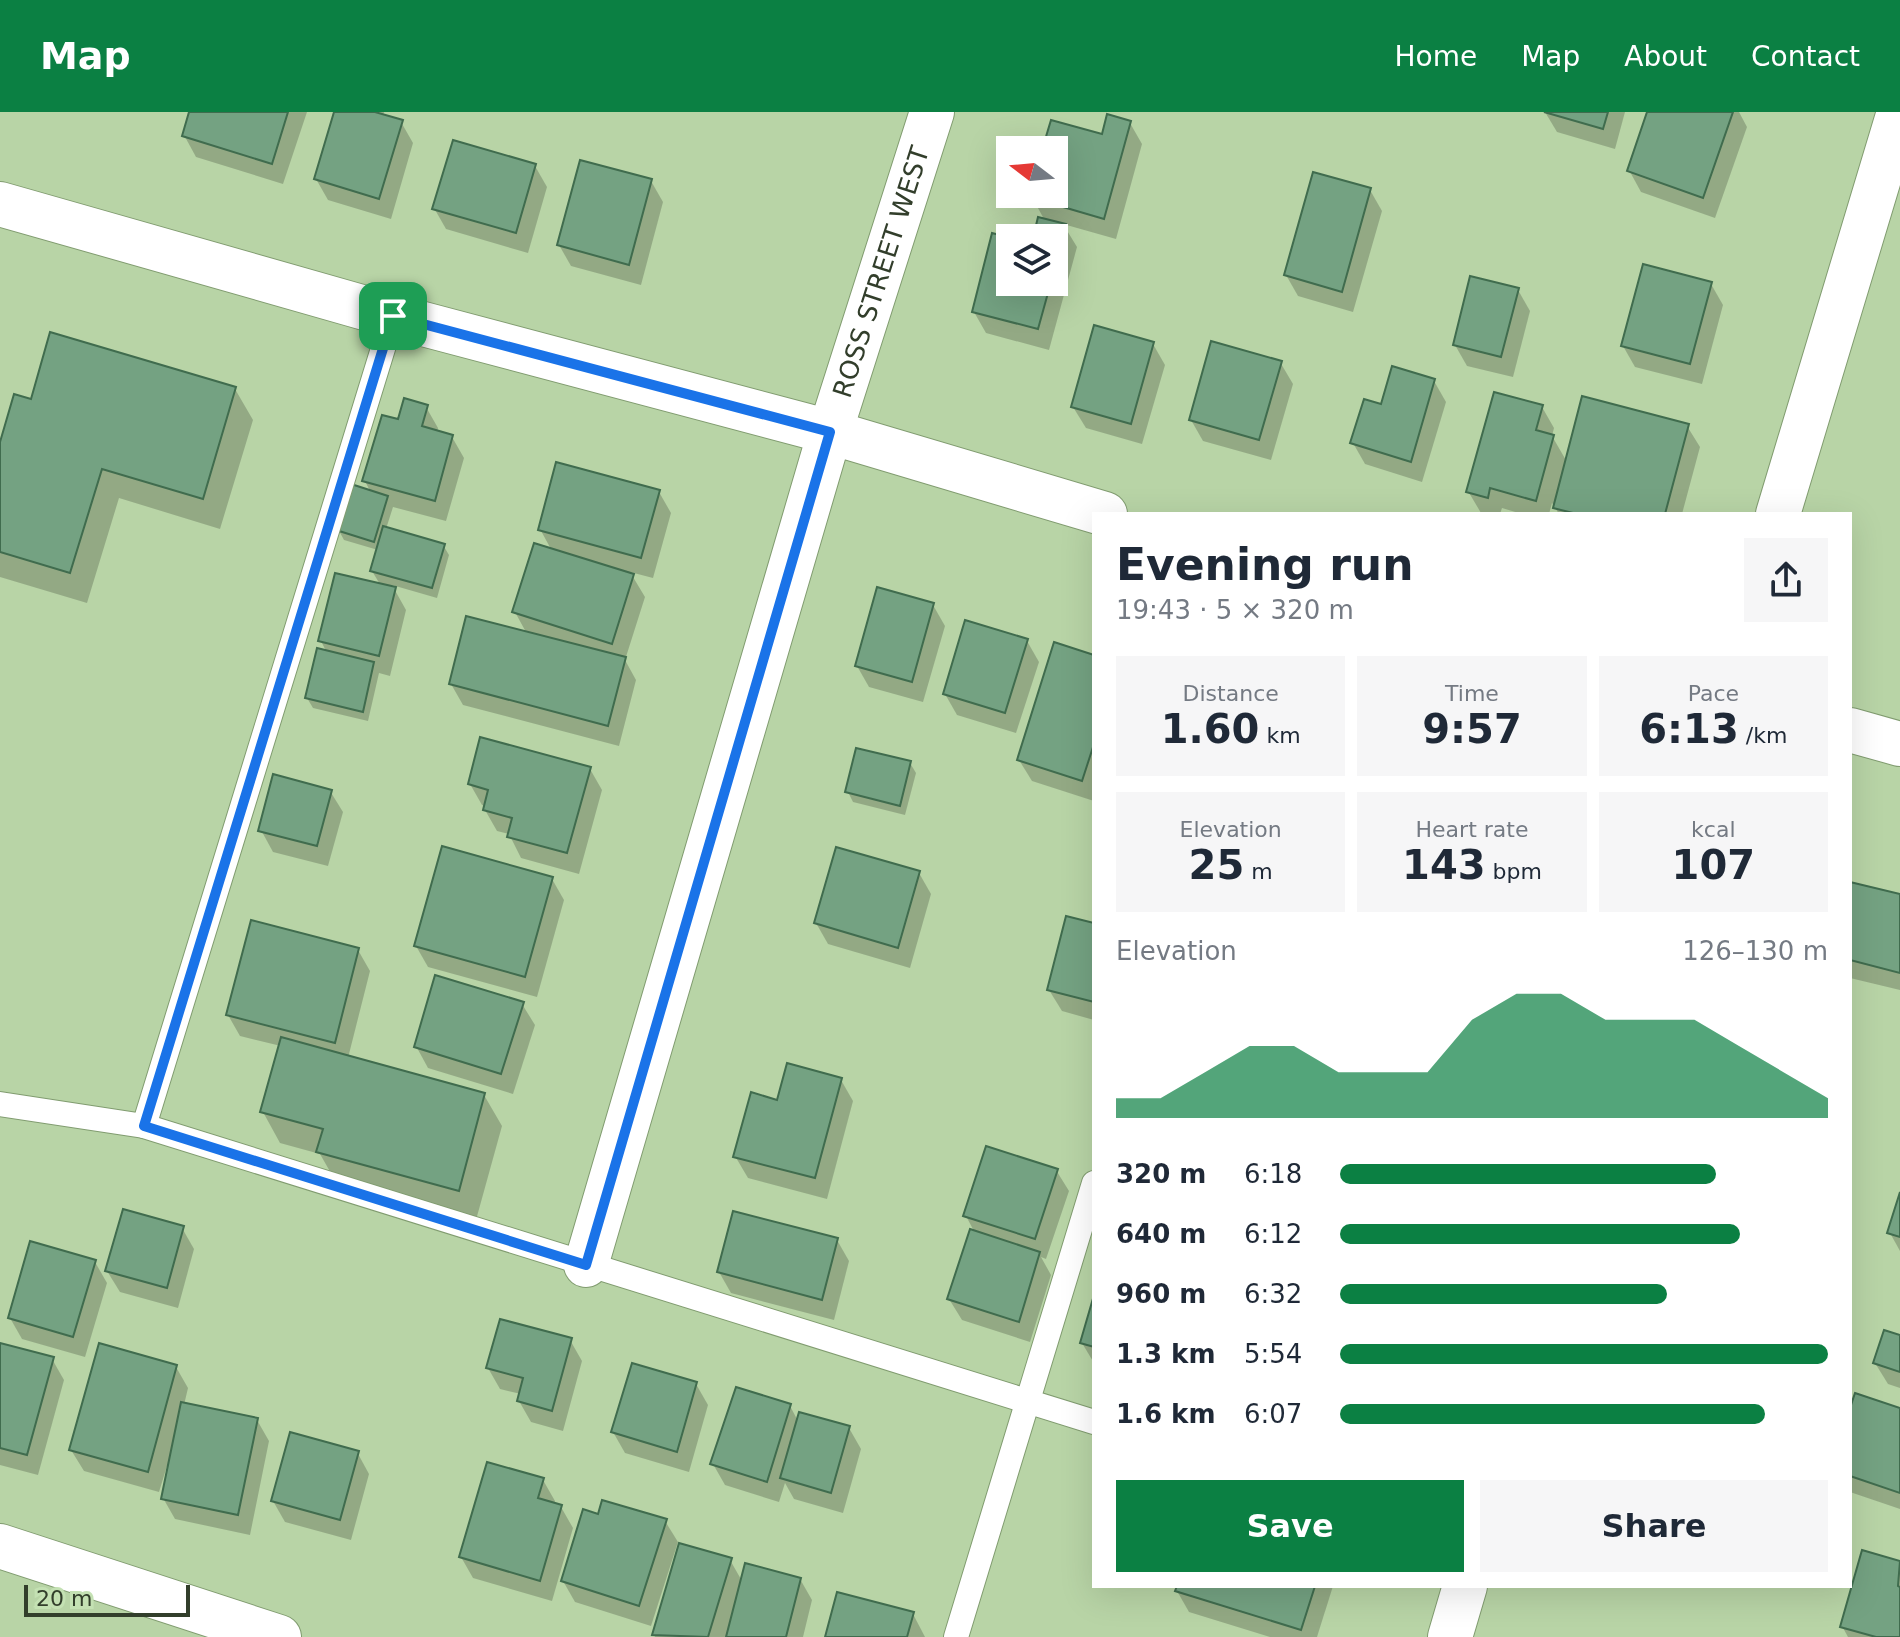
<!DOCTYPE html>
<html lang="en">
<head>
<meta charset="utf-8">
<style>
	body { margin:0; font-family:"DejaVu Sans",sans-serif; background:#f6f6f7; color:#1f2937; height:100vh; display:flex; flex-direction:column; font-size:30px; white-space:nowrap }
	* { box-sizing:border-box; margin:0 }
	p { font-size:26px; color:#747a83 }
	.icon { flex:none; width:44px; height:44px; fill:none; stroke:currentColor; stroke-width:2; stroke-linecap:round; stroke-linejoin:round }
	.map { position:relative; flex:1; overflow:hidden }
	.panel { position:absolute; left:1092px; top:400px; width:760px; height:1076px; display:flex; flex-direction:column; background:#fff; border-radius:0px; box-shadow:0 8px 32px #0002 }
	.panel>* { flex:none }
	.needle { width:52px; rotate:286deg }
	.controls { position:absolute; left:996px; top:24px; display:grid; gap:16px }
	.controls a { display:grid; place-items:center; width:72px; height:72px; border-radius:0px; background:#fff; box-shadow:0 8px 32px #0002; font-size:40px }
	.scale { position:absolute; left:24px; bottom:20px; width:166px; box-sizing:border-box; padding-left:8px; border:4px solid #323e2b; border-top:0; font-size:22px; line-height:28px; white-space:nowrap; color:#323e2b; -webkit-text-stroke:6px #c4e1b3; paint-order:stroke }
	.pin { position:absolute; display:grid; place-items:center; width:68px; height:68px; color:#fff; margin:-34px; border-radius:16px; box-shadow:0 4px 12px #0006 }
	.round { display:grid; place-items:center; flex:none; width:84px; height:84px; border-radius:0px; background:#f6f6f7 }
	.head { display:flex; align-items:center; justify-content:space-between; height:136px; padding:0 24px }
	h1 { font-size:44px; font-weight:800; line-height:60px }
	.stats { display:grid; grid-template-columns:repeat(3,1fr); gap:12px; height:136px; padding:8px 24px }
	.stats div { display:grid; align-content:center; border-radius:0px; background:#f6f6f7; text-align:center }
	.stats b { font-size:40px; font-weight:800 }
	.stats small { font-size:22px; font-weight:400 }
	.stats p { font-size:22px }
	.chart { height:224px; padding:16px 24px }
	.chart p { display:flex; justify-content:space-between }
	.chart svg { width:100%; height:144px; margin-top:8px; fill:#0b8043; opacity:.7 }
	.cta { display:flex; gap:16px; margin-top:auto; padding:16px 24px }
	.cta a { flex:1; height:92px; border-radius:0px; background:#0b8043; color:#fff; font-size:32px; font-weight:800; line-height:92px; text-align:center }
	.cta a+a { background:#f6f6f7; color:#1f2937 }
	ul { padding:0 24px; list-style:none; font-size:26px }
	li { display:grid; grid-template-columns:128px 96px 1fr; align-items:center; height:60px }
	li i { height:20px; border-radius:10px; background:#0b8043 }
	header { display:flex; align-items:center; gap:48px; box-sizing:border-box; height:112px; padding:0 40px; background:#0b8043; color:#fff }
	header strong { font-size:38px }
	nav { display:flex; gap:44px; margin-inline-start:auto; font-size:28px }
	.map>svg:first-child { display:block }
</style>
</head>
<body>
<header>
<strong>Map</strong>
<nav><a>Home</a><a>Map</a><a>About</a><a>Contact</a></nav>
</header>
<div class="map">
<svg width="1900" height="1525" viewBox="0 0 1900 1525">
	<rect width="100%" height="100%" fill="#b8d4a6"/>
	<!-- shadow -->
	<g fill="#0003">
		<path d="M191,0H307L283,72L196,45L184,23Z"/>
		<path d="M336,0H384L383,4L401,10L413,31L391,107L328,88L316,67Z"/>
		<path d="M1545,0H1625L1615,37L1557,20Z"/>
		<path d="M1649,0H1739L1747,15L1715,106L1641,80L1629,58Z"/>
		<path d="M1130,11L1142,32L1116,127L1063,112L1077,135L1049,238L986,221L974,200L1010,170H1054V126H1035L1045,109L1032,85V82H1054V38H1045L1103,24Z"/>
		<path d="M535,54L547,75L528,141L446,117L434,96Z"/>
		<path d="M651,69L663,90L641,173L571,154L559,133Z"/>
		<path d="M1370,78L1382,99L1353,200L1298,184L1286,163Z"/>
		<path d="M1711,172L1723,193L1702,272L1635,255L1623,234Z"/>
		<path d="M1518,178L1530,199L1513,265L1467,254L1455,233Z"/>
		<path d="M1153,232L1165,253L1142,332L1086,316L1073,295Z"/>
		<path d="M1280,250L1293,272L1271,348L1203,329L1191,308Z"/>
		<path d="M1434,269L1446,290L1422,370L1365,352L1353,331Z"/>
		<path d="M235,277L253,308L220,417L119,386L87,491L0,465V337L33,290Z"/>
		<path d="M426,295L438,316L437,321L452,325L464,346L446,409L393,395L386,417L443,433L449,443L437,486L392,473L406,498L390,564L379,561L368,609L313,596L307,586L327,541L321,529L381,474L372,459L378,438L344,428L338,417L371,381L365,369L399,310Z"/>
		<path d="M1542,295L1554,316L1552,324L1567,350L1687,314L1700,335L1682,402H1559L1552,391L1549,402H1522L1502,396L1500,402L1481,401L1468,379Z"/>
		<path d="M659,380L671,401L653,466L630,460L645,485L625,548L636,568L619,634L463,593L451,572L527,522L515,500L552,439L540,417Z"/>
		<path d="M933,493L945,514L923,590L869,575L857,554Z"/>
		<path d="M1027,529L1039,550L1016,621L957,603L945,582Z"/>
		<path d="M1094,545V689L1032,669L1019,648Z"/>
		<path d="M910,651L916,661L905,703L853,690L848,680Z"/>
		<path d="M590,657L602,678L579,762L521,746L509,722L497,719L485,698L486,694L482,693L470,672Z"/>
		<path d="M330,679L343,700L328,754L273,740L261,718Z"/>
		<path d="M919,761L931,782L910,856L828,832L816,811Z"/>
		<path d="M552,767L564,788L537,885L428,855L416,834Z"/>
		<path d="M1850,772L1900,784V878L1850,866Z"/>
		<path d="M1094,813V908L1062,899L1049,878Z"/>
		<path d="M358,838L370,859L348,946L484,983L502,1014L476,1108L336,1070L320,1042L280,1031L263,1000L281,934L240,924L228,903Z"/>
		<path d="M522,892L535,913L513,982L428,956L416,934Z"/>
		<path d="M841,968L853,989L827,1087L748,1066L735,1044L778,990Z"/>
		<path d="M1056,1058L1069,1079L1046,1147L1041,1145L1051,1163L1030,1230L962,1208L949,1187L975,1121L966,1104Z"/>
		<path d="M1900,1087V1139L1890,1121Z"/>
		<path d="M182,1116L194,1137L178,1196L120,1180L107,1159Z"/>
		<path d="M837,1128L849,1149L834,1208L731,1181L719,1160Z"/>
		<path d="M95,1150L107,1171L85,1245L22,1227L10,1206Z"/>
		<path d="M1094,1190V1251L1082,1231Z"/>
		<path d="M1900,1225V1276L1888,1272L1875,1251Z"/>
		<path d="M570,1228L582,1249L563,1319L531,1310L519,1289L521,1282L500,1277L488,1256Z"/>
		<path d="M0,1233L52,1247L64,1268L38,1363L0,1353Z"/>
		<path d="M176,1255L188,1276L184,1293L257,1308L269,1329L250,1423L175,1407L163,1386L170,1355L167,1354L159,1380L84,1359L71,1338Z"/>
		<path d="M696,1272L708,1293L689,1360L625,1341L613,1320Z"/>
		<path d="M790,1294L798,1309L849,1316L861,1337L843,1401L794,1387L785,1371L779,1390L725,1373L713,1352Z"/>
		<path d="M1900,1298V1397L1850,1380V1303Z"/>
		<path d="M357,1340L369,1362L351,1428L285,1410L273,1389Z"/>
		<path d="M543,1368L555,1389L554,1393L561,1395L573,1416L552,1489L473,1466L461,1445Z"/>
		<path d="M599,1404L665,1409L678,1430L651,1514L575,1490L563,1469Z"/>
		<path d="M1863,1440L1900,1451V1525H1848L1842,1514Z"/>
		<path d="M730,1448L742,1469L800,1467L812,1488L803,1525H655L654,1523Z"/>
		<path d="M1179,1474H1333L1317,1525H1270L1189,1500L1177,1479Z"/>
		<path d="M913,1502L925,1525H827Z"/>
	</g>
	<!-- building -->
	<g fill="#74a282" stroke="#406c4e" stroke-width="2">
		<path d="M189,0H288L272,52L182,24Z"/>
		<path d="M334,0H375L403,8L379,87L314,67Z"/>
		<path d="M1544,0H1608L1603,17Z"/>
		<path d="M1647,0H1733L1703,86L1627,59Z"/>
		<path d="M1107,2L1131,9L1104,107L1029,85L1030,82H1054V38H1042L1051,8L1102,22Z"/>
		<path d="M453,28L536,52L516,121L432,97Z"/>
		<path d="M580,48L652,67L629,153L557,133Z"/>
		<path d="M1313,60L1371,76L1342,180L1284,163Z"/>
		<path d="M1038,105L1066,112L1054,157V126H1033Z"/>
		<path d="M992,121L1011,126L1010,170H1051L1038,217L972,200Z"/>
		<path d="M1643,152L1712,170L1690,252L1621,234Z"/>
		<path d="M1470,164L1519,176L1501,245L1453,233Z"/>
		<path d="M1094,213L1154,230L1131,312L1071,295Z"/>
		<path d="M50,220L236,275L203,387L102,357L70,461L0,440V330L14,282L31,287Z"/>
		<path d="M1211,229L1282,249L1259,328L1189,308Z"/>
		<path d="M1392,254L1435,267L1411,350L1350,331L1364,287L1381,292Z"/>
		<path d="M1494,280L1543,293L1536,318L1554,323L1536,389L1490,376L1488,386L1466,380Z"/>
		<path d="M1582,284L1689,312L1665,402H1577L1553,396Z"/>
		<path d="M404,286L428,293L422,314L453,323L435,389L362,369L382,303L398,307Z"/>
		<path d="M556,350L660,378L641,446L538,418Z"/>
		<path d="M351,372L388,384L374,430L336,418Z"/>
		<path d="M383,414L445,432L432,476L370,459Z"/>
		<path d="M534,431L634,462L612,532L512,500Z"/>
		<path d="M335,461L396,475L379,544L318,529Z"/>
		<path d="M877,475L934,491L912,570L855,554Z"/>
		<path d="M466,504L626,545L608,614L449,572Z"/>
		<path d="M965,508L1028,527L1005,601L943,582Z"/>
		<path d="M1054,530L1094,543V632L1082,669L1017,648Z"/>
		<path d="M317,536L374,550L363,600L305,586Z"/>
		<path d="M480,625L591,655L567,741L507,725L512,706L483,698L488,678L468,672Z"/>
		<path d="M856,636L911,649L900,694L845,680Z"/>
		<path d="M273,662L332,678L317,734L258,719Z"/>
		<path d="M442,734L553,765L525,865L414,834Z"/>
		<path d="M836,735L920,759L898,836L814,811Z"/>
		<path d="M1850,770L1900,782V861L1850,848Z"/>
		<path d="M1066,804L1094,811V890L1047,878Z"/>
		<path d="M251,808L359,836L335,931L226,903Z"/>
		<path d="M435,863L524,890L501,962L414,935Z"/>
		<path d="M281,925L485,981L459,1079L316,1040L323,1017L260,1000Z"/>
		<path d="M787,951L842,966L815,1066L733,1045L751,980L777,988Z"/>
		<path d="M986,1034L1058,1057L1035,1127L963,1104Z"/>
		<path d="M1900,1080V1125L1887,1121Z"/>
		<path d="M123,1097L184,1114L167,1176L105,1159Z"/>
		<path d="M733,1099L838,1126L822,1188L717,1160Z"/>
		<path d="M970,1117L1040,1140L1019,1210L947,1187Z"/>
		<path d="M30,1129L96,1148L73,1225L8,1206Z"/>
		<path d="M1094,1183V1235L1080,1231Z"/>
		<path d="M500,1207L572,1226L552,1299L517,1289L523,1266L486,1256Z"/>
		<path d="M1884,1218L1900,1223V1260L1873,1251Z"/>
		<path d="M0,1231L54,1245L27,1343L0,1336Z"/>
		<path d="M99,1231L177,1253L148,1360L69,1338Z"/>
		<path d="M632,1251L697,1270L677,1340L611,1320Z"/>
		<path d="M736,1275L791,1292L767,1370L710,1352Z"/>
		<path d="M1855,1281L1900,1296V1381L1850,1364V1296Z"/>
		<path d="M181,1290L258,1306L238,1403L161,1387Z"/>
		<path d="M799,1300L850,1314L831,1381L780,1366Z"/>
		<path d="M290,1320L359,1339L340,1408L271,1389Z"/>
		<path d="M487,1350L544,1366L538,1386L562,1393L540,1469L459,1445Z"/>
		<path d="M602,1388L667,1407L639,1494L561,1469L583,1397L598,1402Z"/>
		<path d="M679,1431L732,1446L708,1525L652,1523Z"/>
		<path d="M1862,1438L1900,1449L1898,1474L1900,1475V1525H1876L1840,1515Z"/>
		<path d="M745,1451L801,1466L786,1525H726Z"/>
		<path d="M1177,1474H1315L1301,1518L1175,1479Z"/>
		<path d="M837,1480L914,1500L907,1525H825Z"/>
	</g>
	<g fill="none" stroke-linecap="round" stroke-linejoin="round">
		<!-- service casing -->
		<g stroke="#819c70" stroke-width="26">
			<g id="service">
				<path d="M0,992L144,1014L1094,1310"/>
				<path d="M144,1014L393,204"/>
				<path d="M956,1525L1094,1071"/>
			</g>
		</g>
		<!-- minor casing -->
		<g stroke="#819c70" stroke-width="46">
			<g id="minor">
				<path d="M0,92L393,204L830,320L1105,402"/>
				<path d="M1850,618L1900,632"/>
				<path id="s1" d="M586,1153L830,320L932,0"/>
				<path d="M0,1434L279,1525"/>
			</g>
		</g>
		<!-- tertiary casing -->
		<g stroke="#819c70" stroke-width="46">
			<g id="tertiary">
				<path d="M1778,402L1899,0"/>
				<path d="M1450,1525L1465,1474"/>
			</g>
		</g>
		<!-- service -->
		<use href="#service" stroke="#fff" stroke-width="24"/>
		<!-- minor -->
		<use href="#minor" stroke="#fff" stroke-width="44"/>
		<!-- tertiary -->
		<use href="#tertiary" stroke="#fff" stroke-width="44"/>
	</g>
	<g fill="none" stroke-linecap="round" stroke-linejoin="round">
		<!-- route casing -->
		<g stroke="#fff" stroke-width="16">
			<path id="route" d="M393,204L830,320L586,1153L144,1014Z"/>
		</g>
		<!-- route -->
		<use href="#route" stroke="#1a73e8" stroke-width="10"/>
	</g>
	<g text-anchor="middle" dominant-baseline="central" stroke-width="6" stroke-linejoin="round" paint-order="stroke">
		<!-- street labels -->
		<g font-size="26" fill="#323e2b" stroke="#c4e1b3">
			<text stroke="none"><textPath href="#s1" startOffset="1036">ROSS STREET WEST</textPath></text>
		</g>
	</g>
</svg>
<div class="controls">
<a><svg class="needle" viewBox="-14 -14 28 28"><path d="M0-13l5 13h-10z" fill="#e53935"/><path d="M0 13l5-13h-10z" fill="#747a83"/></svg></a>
<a><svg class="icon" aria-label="layers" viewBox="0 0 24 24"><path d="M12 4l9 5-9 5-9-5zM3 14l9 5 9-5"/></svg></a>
</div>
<div class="scale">20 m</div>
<div class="pin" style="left:393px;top:204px;background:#1e9e55"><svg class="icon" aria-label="arrive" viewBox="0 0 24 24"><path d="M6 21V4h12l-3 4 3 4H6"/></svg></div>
<section class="panel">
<div class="head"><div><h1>Evening run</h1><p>19:43 · 5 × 320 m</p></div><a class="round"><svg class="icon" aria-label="share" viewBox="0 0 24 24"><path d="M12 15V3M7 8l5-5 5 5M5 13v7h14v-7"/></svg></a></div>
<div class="stats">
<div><p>Distance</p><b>1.60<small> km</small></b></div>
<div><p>Time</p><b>9:57</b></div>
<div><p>Pace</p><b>6:13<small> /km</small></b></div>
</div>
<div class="stats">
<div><p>Elevation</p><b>25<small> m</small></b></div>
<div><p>Heart rate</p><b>143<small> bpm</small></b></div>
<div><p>kcal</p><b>107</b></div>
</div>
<div class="chart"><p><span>Elevation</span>126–130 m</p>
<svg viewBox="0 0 160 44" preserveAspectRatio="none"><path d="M0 44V38L10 38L20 30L30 22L40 22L50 30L60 30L70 30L80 14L90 6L100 6L110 14L120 14L130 14L140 22L150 30L160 38V44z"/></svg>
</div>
<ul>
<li><b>320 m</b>6:18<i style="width:77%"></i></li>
<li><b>640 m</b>6:12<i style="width:82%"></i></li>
<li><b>960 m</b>6:32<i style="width:67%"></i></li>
<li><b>1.3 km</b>5:54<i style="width:100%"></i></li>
<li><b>1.6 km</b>6:07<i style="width:87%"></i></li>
</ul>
<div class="cta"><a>Save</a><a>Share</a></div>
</section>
</div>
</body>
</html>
